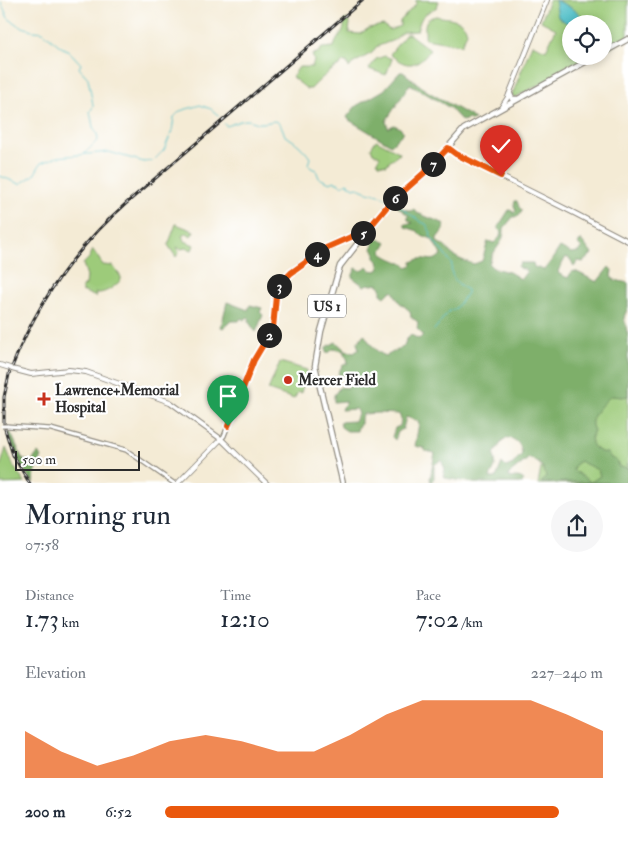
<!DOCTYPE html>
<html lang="en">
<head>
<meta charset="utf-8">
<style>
	body { margin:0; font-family:"IM FELL Double Pica",serif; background:#f6f6f7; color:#1f2937; height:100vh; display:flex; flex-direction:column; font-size:19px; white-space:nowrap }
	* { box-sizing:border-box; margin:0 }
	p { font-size:16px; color:#747a83 }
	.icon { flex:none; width:28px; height:28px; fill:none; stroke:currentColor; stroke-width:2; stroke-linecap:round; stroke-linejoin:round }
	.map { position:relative; height:483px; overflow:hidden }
	.side { display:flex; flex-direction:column; background:#fff; flex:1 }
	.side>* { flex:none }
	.tools { position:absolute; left:562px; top:15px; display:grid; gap:10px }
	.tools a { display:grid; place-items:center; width:50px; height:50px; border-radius:50%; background:#fff; box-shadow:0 2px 8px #0003; font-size:25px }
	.scale { position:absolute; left:15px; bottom:12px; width:125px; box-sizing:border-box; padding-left:5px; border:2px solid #2b2b2b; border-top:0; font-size:14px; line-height:18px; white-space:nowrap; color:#2b2b2b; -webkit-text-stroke:4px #fff; paint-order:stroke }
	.pin { position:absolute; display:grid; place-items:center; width:42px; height:42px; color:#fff; margin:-51px -21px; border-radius:50% 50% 50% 0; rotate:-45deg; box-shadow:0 0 5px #0007 }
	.pin .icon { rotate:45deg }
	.km { position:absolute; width:25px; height:25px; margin:-12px; border-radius:50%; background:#222; color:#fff; font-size:14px; line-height:25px; text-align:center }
	.round { display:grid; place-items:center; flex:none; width:52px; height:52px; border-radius:26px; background:#f6f6f7 }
	.headline { display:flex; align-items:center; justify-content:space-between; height:85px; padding:0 25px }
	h1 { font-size:28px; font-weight:600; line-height:38px }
	.metrics { display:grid; grid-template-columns:repeat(3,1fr); gap:8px; height:85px; padding:5px 25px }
	.metrics div { display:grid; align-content:center }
	.metrics b { font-size:25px; font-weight:600 }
	.metrics small { font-size:14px; font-weight:400 }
	.metrics p { font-size:14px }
	.chart { height:140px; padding:10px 25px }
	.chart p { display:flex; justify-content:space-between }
	.chart svg { width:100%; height:90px; margin-top:5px; fill:#ea580c; opacity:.7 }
	ul { padding:0 25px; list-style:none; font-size:16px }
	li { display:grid; grid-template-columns:80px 60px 1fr; align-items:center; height:38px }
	li i { height:12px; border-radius:6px; background:#ea580c }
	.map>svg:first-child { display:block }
</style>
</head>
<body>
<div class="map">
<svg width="628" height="484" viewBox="0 0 628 484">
	<rect width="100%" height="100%" fill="#fff"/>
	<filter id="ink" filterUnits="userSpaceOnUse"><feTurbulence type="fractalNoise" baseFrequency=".02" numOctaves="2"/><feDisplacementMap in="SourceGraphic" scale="10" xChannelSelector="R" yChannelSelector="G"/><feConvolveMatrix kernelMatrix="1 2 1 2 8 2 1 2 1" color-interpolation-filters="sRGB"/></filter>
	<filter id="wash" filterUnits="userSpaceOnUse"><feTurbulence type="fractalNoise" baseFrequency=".0096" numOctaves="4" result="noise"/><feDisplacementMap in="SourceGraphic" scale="20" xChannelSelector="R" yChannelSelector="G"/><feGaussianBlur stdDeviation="1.12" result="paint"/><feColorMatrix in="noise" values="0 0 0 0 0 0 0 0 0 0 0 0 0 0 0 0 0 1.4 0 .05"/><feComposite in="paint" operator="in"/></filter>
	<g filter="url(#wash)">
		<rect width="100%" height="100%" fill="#f4ebd5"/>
		<!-- green -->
		<g fill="#9dcb7a" stroke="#647b52">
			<path d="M416,0L439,1L437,7C422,16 422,14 417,31L403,32L394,40L376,47L372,53L352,64L349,68L347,62H342L340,66C332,68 317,82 311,89H307L292,77L299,67H312L314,60L312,55L319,52L322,48L334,47C336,37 346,32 344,21L347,19L350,23L349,33L360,34L369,28L383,25L390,30L400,26V21L416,4Z"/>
			<path d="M549,0H628V38L604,51V24H571V56H594L514,98L512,95L532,44L546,50L556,29L541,21Z"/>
			<path d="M436,16C449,19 465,17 467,33L461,45L425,39C426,28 421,19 436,16Z"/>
			<path d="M406,34H409L430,50C416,67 407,69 390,54Z"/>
			<path d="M385,56L392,59L386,75L369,69L376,59Z"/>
			<path d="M376,140L399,152L400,154L390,160L387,165L379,164L377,161L380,156L373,153L371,148Z"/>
			<path d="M176,224L194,231L191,236L187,233L182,236L185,241L194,245L192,250L187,248L180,249L177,247L179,253L176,257L168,245Z"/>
			<path d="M93,250L103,265L113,266L121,277V280C113,288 105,294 95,293L96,297L82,291V287L86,285L87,276L83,264L89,258Z"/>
			<path d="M280,362L307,370L301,393L298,392L294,399L268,390Z"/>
			<path d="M628,377V483L538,484L558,380Z"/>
			<path d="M6,448L14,467L25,483L0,484V468Z"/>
		</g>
		<!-- forest -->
		<g fill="#7eaf6a" stroke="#546d4a" fill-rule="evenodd">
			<path d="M400,72H403L427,91L475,119L471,121L469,119L462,121L450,108L410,84L386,121L388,128L394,125L400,128L404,132L391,145L349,120L347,117L356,106L384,90Z"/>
			<path d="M515,201H517L519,207L522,210L519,216L513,217L504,228C505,244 493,248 489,264L493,268L509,272L521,279L527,271L518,267L520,263H533L534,267L544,270L551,261L560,247L571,253L579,252L582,248L578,244L581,240L592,254L583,262L578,261L574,267L571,260L566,257L558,271L559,274L568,278L572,271L577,272L597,282L609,267L612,270L611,277L615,280L628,283V307L624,317L628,337V396L622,397L611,396C602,404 586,420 594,430L591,438L593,447L601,452L607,453L611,458L616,460L619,467L627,468L628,464V483L573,482L541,483L546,477C544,466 539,462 529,458L508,475L510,478C516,477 519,476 524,480L522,483H474L445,478L443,476L445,469L441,460L434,465V478L431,482L430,479L435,453L425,451L424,448L415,446L419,423L418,421L406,417L403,429L398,432L395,440L392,437L395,428L400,426L401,419L399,414L377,413L363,414L361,418V424L358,426L357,431H347L341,427L340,422L354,421L358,414L356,409L341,410L342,407L345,404V401L334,402V395L340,387L348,388L351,382L359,384L361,380L338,374L342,366L348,363L347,358L344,355V351L333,349L330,352L326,353V347L336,342L346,351L354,353L359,349L357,343L364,334C370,343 375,352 386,356L404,346L406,340L411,335L419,339L423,335L417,329L418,322L411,317L410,311L399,302L393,291H391L385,297L381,294V287L377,284L372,285L368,284L364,286L352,277L356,268L362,271L367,266L370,270L376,271L380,269L378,261L375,258V253L372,249L374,240L376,241L379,239L387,242L381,252C390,260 401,261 408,267L412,265V262C416,260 421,258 425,259C434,260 434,261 441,255L432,239L419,234L418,231L405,227V224L413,223L408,220V215L394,204L396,203L404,209L411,211L414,209L417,213L445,224L444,229L437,238V242C448,247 445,248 452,254C457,259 467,262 474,264L482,261L488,241L494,243L500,237L501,232L498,229V227L509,210L513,211V214L516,210L514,206ZM506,438C516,438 521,444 522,454L513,464L506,467L502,463L496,478H490C491,473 495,470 495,465C496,461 494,458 494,454L501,443ZM579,461L598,470L600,476L591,482L574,471L573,468Z"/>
			<path d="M227,302L248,310L250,305L262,308L260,312L263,315L256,332L248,321L250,319L248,317L244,320L241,318L239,321H231L223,328L221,327Z"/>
			<path d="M9,429L23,460L32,461L38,453L42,457L38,466H36L33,483L19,463L8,433Z"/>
		</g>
		<!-- water -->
		<path fill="#51bfc8" stroke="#3e757a" d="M555,0C561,2 579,11 581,16L576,24H571V26L558,17Z"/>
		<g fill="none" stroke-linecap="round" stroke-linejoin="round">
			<!-- stream -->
			<g stroke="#51bfc8" stroke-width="1">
				<path d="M1,2L8,18L19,26L32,30"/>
				<path d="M34,31L43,32L61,47L69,51L81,64L79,68L88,78L93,105L92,109L90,111L93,127L97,134L98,140L84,154"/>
				<path d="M224,124L227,126C233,124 240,120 247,120C250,120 255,122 258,123C274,124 278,113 285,136C294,140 305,150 310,158L308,164L311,168L316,170L319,178L330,183L335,181L336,183H339L342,186L347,183L354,188L357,187C366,194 377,192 388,199"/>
				<path d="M0,176L20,184L34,175L41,163L57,157L109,152L144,162L153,161L164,150L172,131L174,117L180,111L200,105L211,109L218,115"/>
				<path d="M395,203L421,222L426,224L431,233L430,236L452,264C449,276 457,284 467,290V293L456,308L449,311L434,330"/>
			</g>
		</g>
	</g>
	<g filter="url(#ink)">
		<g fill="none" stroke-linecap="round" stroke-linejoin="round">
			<!-- tertiary casing -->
			<g stroke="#908b80" stroke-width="5.5">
				<g id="tertiary">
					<path d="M7,426L51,429L126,450L175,484"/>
					<path d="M221,439L224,436C234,411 242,386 253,361C259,350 268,340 272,328C277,316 273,303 277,291C286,267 336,242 360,233L364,234"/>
				</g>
			</g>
			<!-- secondary casing -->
			<g stroke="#908b80" stroke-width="6">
				<g id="secondary">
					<path d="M501,108L508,97L547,0"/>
					<path d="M448,148L458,155L574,213L628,241"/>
					<path d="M0,365L10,368"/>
					<path d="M12,369L31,374L69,370L86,372L170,402L221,439L267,484"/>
					<path d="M177,484L221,439"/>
				</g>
			</g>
			<!-- primary casing -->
			<g stroke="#908b80" stroke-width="7">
				<g id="primary">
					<path d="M604,52L628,39"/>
					<path d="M510,94L512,99H517"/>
					<path d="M343,484L315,366L321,331L340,266L387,206L428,170L464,129L596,56"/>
				</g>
			</g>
			<!-- tertiary -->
			<use href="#tertiary" stroke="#fff" stroke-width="3"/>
			<!-- secondary -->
			<use href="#secondary" stroke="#fff" stroke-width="4"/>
			<!-- primary -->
			<use href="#primary" stroke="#fff" stroke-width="4.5"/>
			<!-- rail casing -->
			<g stroke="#2b2b2b" stroke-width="3">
				<g id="rail">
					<path d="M12,367C37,302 77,246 130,200L363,0"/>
					<path d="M4,423V397L10,370"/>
					<path d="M5,429L13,455L30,484"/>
				</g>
			</g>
			<!-- rail -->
			<use href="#rail" stroke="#fff" stroke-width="1" stroke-dasharray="4" stroke-linecap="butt"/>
			<!-- tertiary-bridge casing -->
			<g stroke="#908b80" stroke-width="5.5" stroke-linecap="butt">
				<path id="tertiary-bridge" d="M2,426H7"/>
			</g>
			<!-- secondary-bridge casing -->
			<g stroke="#908b80" stroke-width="6" stroke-linecap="butt">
				<path id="secondary-bridge" d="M10,368L12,369"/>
			</g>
			<!-- tertiary-bridge -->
			<use href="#tertiary-bridge" stroke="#fff" stroke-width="3"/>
			<!-- secondary-bridge -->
			<use href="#secondary-bridge" stroke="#fff" stroke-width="4"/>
		</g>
	</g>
	<g fill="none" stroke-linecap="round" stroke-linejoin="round" filter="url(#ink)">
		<!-- route casing -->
		<g stroke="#fff" stroke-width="10">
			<path id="route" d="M228,426L254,360L273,328L276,296L282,282L291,273L326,248L360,233L364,234L389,204L424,173L448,148L456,154L501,176"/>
		</g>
		<!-- route -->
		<use href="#route" stroke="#ea580c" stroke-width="6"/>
	</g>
	<!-- markers -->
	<g fill="#c8321e" stroke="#fff" stroke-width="2">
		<circle cx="288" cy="380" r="5"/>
		<path d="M41.5 391.5h5v5h5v5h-5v5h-5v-5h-5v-5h5z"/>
	</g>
	<g text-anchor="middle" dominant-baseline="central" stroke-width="4.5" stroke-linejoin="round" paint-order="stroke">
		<!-- shield labels -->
		<rect fill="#fff" stroke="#6b6b6b" stroke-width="1" x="308" y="294.5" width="38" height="23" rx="4"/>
		<g font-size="14" font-weight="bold" fill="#2b2b2b">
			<text x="327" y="306">US 1</text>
		</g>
		<!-- poi labels -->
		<g font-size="15" font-weight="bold" fill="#2b2b2b" stroke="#fff" text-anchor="start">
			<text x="298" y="380">Mercer Field</text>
			<text x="55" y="390">Lawrence+Memorial<tspan x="55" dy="17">Hospital</tspan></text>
		</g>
	</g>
</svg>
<div class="tools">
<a><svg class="icon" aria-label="locate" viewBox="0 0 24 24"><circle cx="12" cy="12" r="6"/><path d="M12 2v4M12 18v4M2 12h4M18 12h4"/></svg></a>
</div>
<div class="scale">500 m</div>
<div class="pin" style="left:228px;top:426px;background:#1e9e55"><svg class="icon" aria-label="arrive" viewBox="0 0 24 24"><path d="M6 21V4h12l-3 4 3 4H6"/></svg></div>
<div class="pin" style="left:501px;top:176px;background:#d93025"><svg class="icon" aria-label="check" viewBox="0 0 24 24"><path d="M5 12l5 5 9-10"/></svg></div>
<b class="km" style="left:269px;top:335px">2</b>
<b class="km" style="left:279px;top:286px">3</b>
<b class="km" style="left:317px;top:254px">4</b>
<b class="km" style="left:363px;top:233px">5</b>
<b class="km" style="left:395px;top:198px">6</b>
<b class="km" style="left:433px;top:164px">7</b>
</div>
<section class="side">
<div class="headline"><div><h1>Morning run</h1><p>07:58</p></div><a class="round"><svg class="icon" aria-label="share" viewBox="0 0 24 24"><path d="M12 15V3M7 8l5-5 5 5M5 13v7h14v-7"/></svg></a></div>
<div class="metrics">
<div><p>Distance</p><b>1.73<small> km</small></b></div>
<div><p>Time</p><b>12:10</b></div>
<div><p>Pace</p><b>7:02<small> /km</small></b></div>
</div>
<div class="chart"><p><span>Elevation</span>227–240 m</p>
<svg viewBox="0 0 160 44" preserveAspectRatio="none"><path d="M0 44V21L10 31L20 38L30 33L40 26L50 23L60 26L70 31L80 31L90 23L100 13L110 6L120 6L130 6L140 6L150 13L160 21V44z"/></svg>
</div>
<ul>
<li><b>200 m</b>6:52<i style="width:90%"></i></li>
</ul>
</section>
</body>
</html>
